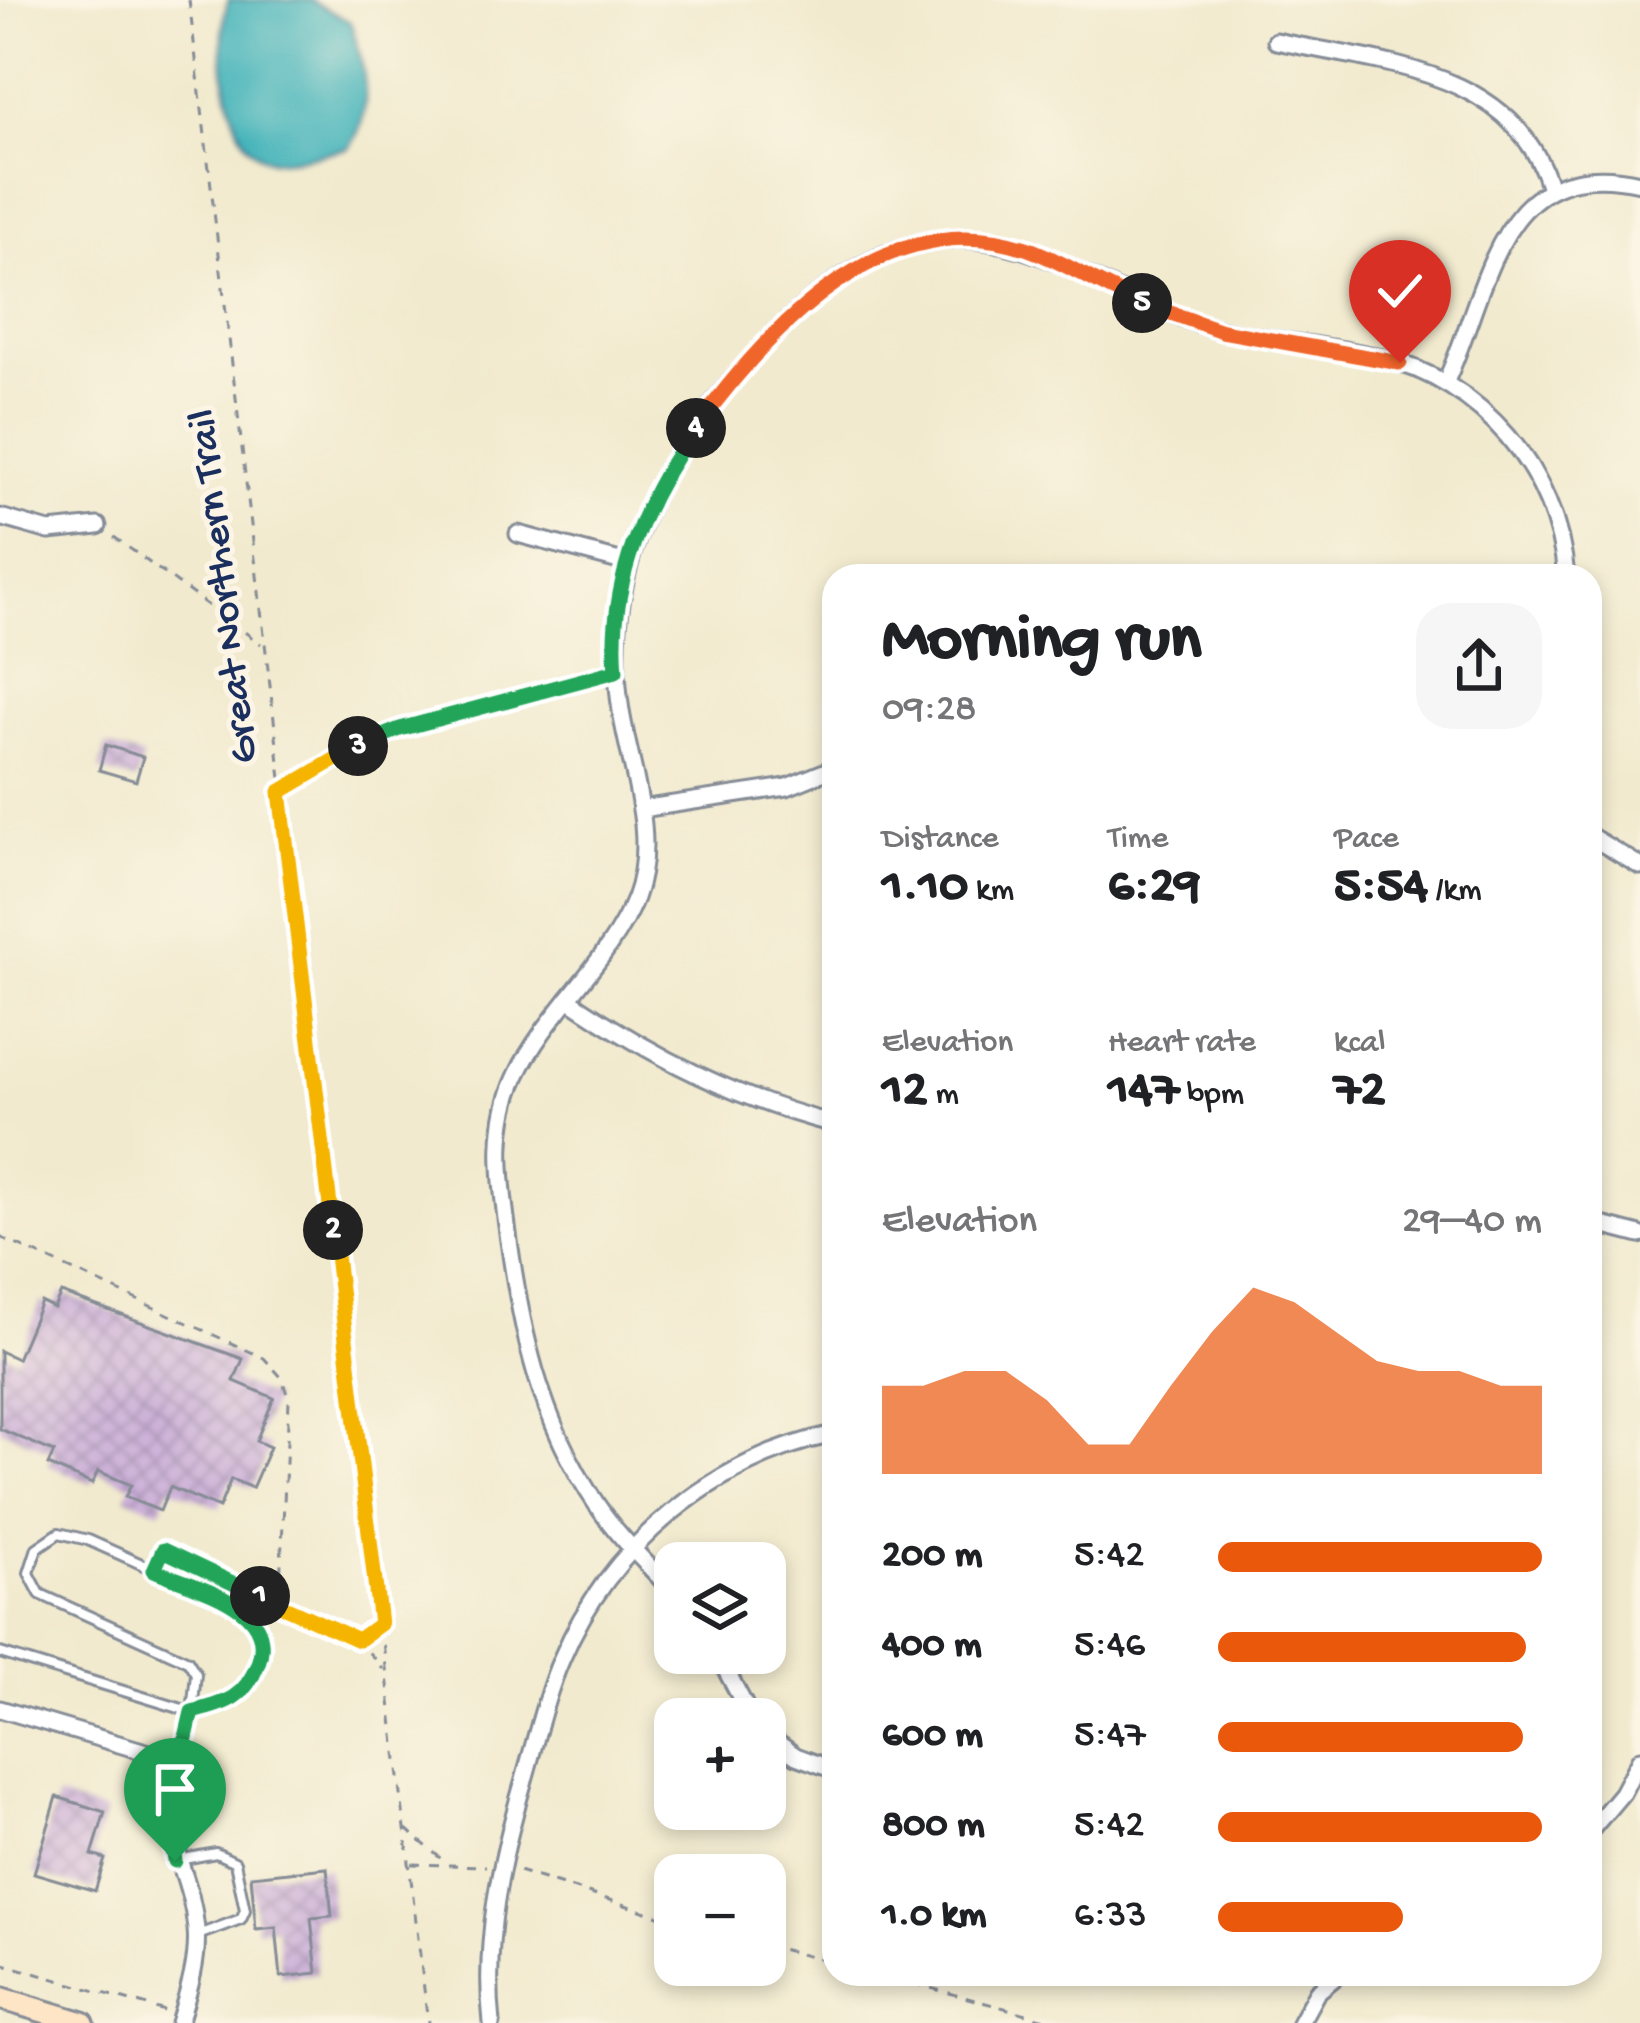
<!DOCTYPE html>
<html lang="en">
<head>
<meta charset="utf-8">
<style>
	body { margin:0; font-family:"Gochi Hand",sans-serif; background:#f6f6f6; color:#202124; height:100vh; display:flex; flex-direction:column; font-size:45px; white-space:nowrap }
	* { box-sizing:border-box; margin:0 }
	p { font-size:39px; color:#757577 }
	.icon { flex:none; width:66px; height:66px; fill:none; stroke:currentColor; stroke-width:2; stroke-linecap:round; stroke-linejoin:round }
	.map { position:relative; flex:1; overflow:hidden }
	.side { position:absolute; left:822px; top:564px; width:780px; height:1422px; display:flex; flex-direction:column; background:#fff; border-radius:36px; box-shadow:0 6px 18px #0003 }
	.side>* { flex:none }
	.tools { position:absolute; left:654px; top:1542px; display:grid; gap:24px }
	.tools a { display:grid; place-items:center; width:132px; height:132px; border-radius:24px; background:#fff; box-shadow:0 6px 18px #0003; font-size:60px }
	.pin { position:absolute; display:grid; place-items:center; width:102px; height:102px; color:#fff; margin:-123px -51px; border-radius:50% 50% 50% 0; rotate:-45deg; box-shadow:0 0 12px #0007 }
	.pin .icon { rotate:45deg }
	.km { position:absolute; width:60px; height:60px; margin:-30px; border-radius:50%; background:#222; color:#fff; font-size:33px; line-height:60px; text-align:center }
	.round { display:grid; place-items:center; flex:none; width:126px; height:126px; border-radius:36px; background:#f6f6f6 }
	.head { display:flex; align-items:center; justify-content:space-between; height:204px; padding:0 60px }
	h1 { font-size:66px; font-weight:800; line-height:90px }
	.figures { display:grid; grid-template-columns:repeat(3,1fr); gap:18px; height:204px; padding:12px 60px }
	.figures div { display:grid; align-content:center }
	.figures b { font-size:51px; font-weight:800 }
	.figures small { font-size:33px; font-weight:400 }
	.figures p { font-size:33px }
	.chart { height:336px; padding:24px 60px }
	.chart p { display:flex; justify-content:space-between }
	.chart svg { width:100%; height:216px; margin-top:12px; fill:#ea580c; opacity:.7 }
	ul { padding:0 60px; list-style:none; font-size:39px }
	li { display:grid; grid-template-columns:192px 144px 1fr; align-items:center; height:90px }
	li i { height:30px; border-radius:15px; background:#ea580c }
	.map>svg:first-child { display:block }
</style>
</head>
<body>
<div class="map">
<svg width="1640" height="2023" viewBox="0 0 1640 2023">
	<defs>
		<pattern id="building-cross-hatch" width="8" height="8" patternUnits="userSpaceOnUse" patternTransform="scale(3)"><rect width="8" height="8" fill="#cbaed8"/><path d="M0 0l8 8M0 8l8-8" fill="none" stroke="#a48eb2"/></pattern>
	</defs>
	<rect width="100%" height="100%" fill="#fcf5e5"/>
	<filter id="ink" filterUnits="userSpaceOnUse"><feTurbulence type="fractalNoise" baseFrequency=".00833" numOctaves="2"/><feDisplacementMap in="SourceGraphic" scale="24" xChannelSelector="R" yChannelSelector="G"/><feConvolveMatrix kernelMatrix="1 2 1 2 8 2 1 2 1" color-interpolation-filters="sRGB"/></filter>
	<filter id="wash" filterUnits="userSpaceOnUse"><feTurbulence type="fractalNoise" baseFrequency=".004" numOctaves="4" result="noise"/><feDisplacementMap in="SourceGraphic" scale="48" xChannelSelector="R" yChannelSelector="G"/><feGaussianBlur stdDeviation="2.7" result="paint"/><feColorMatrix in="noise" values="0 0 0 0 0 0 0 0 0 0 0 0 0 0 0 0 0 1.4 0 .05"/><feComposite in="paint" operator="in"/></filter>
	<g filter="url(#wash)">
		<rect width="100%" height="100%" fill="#f1eace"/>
		<!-- water -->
		<path fill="#44b4ba" stroke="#30728c" stroke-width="3" d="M229,0H310L350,22C364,62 376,111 349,148C326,152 296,162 273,160C225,157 214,33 229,0Z"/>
		<g id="blocks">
			<!-- building -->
			<g fill="url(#building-cross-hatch)">
				<path d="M106,745L143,757L136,781L99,770Z"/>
				<path d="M61,1293L243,1359L234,1381L274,1398L256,1441L270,1447L252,1488L231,1479L219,1508L170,1487L160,1511L125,1497L131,1485L98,1471L92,1484L48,1465L54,1452L0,1429V1351L17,1359L41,1302L54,1308Z"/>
				<path d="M57,1797L105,1812L92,1855L105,1859L95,1891L34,1873Z"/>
				<path d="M327,1868L332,1916L311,1918L317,1973L281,1977L276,1927L256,1929L251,1876Z"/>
			</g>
		</g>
	</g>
	<g filter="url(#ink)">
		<use href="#blocks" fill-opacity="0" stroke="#868c96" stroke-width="3"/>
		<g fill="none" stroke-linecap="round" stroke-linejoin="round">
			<!-- lane casing -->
			<g stroke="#868c96" stroke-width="14">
				<g id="lane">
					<path d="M59,1533L88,1540L248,1612C269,1635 267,1678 238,1697C226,1706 206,1708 192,1712L196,1674L188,1661L40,1594L29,1573L37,1548Z"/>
					<path d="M0,1653L192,1712L181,1761"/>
					<path d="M178,1860L216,1853L235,1862L245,1910L241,1919L198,1935"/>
				</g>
			</g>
			<!-- street casing -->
			<g stroke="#868c96" stroke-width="21">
				<g id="street">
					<path d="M1276,41C1379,63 1516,69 1550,189"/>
					<path d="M1446,381C1490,286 1498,151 1640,183"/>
					<path d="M0,517L49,531L98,526"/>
					<path d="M518,534L627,563"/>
					<path d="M641,809L787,787L834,768"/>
					<path d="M1590,836L1640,866"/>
					<path d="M568,999C653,1057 734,1098 834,1124"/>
					<path d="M1590,1222L1640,1235"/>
					<path d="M675,1594C649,1565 619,1538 597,1505C539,1420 520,1326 507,1226C500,1175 494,1123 517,1075C547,1011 609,964 635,898C658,837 631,772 621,711C602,590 649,476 728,385C780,324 844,257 926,242C1019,225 1098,288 1182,318C1247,342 1314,341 1379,357C1482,381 1557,471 1566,576"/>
					<path d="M717,1653L752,1719"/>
					<path d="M0,1709L180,1762C155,1845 189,1857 196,1929C199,1960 188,1993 179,2023"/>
					<path d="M765,1734L796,1756L834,1770"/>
					<path d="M1590,1831L1622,1793L1640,1759"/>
					<path d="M492,2023C483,1941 501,1858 524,1780C536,1739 545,1697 562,1658C610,1545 714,1459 834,1434"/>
					<path d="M1300,2023L1317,1992L1339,1974"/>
				</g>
			</g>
			<!-- secondary casing -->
			<g stroke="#868c96" stroke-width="27">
				<path id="secondary" d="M0,1998L83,2023"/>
			</g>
			<!-- path -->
			<g stroke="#868c96" stroke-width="3" stroke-dasharray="9 9" stroke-linecap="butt">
				<path d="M189,0L428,2023"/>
				<path d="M114,537L261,644"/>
				<path d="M282,791L357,747L400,729L603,675"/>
				<path d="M0,1237L264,1358L282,1378L289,1401L279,1604L358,1640L383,1669"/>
				<path d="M160,1557L163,1550L277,1604"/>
				<path d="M360,1639L380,1624"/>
				<path d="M406,1829L445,1862"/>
				<path d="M412,1864L486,1866"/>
				<path d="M519,1871L675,1921"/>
				<path d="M765,1945L834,1963"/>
				<path d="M0,1963L165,2011"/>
				<path d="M879,1974L1060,2023"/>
			</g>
			<!-- lane -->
			<use href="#lane" stroke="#fff" stroke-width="8"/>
			<!-- street -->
			<use href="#street" stroke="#fff" stroke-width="15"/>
			<!-- secondary -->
			<use href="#secondary" stroke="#fde5c5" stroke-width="21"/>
		</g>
	</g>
	<g fill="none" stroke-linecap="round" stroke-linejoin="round" filter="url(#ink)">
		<!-- split-1 casing -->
		<g stroke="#fff" stroke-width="24">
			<path id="split-1" d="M175,1861L168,1813L192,1712C225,1703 244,1699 257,1666C281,1606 197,1589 154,1570L163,1550L260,1596"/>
		</g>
		<!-- split-2 casing -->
		<g stroke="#fff" stroke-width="24">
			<path id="split-2" d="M260,1596L358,1640L380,1624L333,1230"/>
		</g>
		<!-- split-3 casing -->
		<g stroke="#fff" stroke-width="24">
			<path id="split-3" d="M333,1230L280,792L358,746"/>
		</g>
		<!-- split-4 casing -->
		<g stroke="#fff" stroke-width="24">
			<path id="split-4" d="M358,746L400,729L616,671C608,584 645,497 696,428"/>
		</g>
		<!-- split-5 casing -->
		<g stroke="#fff" stroke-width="24">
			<path id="split-5" d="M696,428C770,326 886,202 1026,248C1066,262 1102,288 1142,303"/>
		</g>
		<!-- split-6 casing -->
		<g stroke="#fff" stroke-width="24">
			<path id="split-6" d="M1142,303L1222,331L1400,363"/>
		</g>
		<!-- split-1 -->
		<use href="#split-1" stroke="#22a559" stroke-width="15"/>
		<!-- split-2 -->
		<use href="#split-2" stroke="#f5b400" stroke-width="15"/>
		<!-- split-3 -->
		<use href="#split-3" stroke="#f5b400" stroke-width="15"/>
		<!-- split-4 -->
		<use href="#split-4" stroke="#22a559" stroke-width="15"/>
		<!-- split-5 -->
		<use href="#split-5" stroke="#f0652b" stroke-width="15"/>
		<!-- split-6 -->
		<use href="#split-6" stroke="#f0652b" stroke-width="15"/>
	</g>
	<g text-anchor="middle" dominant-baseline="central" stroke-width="10" stroke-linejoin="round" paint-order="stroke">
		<!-- street labels -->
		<g font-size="42" fill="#1b2f5e" stroke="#fcf5e5">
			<text transform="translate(226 586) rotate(-97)">Great Northern Trail</text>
		</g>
	</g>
</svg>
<div class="tools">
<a><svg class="icon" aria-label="layers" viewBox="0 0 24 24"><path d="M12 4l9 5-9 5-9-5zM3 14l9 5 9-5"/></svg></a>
<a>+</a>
<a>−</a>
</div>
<div class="pin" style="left:175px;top:1861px;background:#1e9e55"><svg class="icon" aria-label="arrive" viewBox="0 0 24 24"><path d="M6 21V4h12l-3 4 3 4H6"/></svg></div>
<div class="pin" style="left:1400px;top:363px;background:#d93025"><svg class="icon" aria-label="check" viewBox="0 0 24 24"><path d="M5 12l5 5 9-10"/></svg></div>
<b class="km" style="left:260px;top:1596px">1</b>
<b class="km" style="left:333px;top:1230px">2</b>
<b class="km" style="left:358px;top:746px">3</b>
<b class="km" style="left:696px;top:428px">4</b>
<b class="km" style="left:1142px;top:303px">5</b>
<section class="side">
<div class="head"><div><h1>Morning run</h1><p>09:28</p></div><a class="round"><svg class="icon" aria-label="share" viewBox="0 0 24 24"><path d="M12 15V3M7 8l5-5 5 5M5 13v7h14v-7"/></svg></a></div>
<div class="figures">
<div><p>Distance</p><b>1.10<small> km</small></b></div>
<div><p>Time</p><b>6:29</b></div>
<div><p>Pace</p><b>5:54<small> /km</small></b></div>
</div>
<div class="figures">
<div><p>Elevation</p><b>12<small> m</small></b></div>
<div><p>Heart rate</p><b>147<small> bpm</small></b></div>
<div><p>kcal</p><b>72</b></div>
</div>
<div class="chart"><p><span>Elevation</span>29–40 m</p>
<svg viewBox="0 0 160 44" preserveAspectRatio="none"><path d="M0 44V26L10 26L20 23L30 23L40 29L50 38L60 38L70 26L80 15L90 6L100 9L110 15L120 21L130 23L140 23L150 26L160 26V44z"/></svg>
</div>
<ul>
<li><b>200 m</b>5:42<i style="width:100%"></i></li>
<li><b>400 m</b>5:46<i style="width:95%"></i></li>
<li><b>600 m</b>5:47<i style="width:94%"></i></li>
<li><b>800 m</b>5:42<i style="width:100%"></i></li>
<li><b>1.0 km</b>6:33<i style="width:57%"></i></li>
</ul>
</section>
</div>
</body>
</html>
